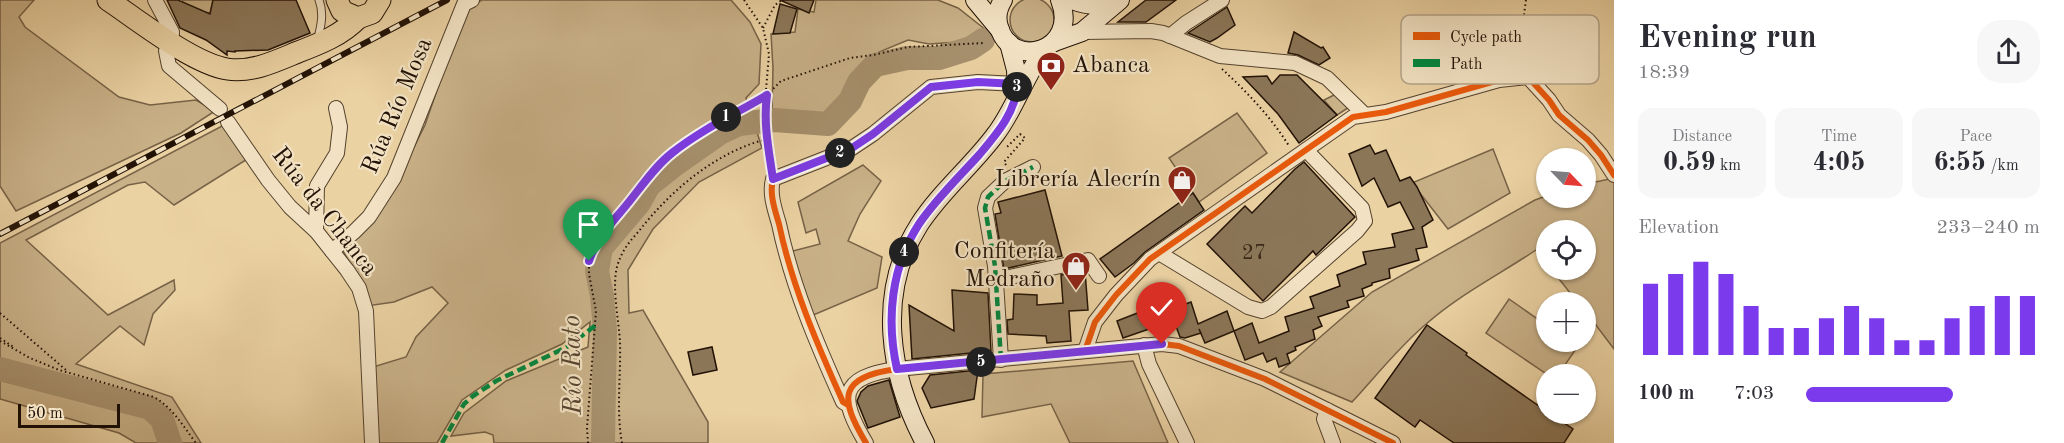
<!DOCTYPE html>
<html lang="en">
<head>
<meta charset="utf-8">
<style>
	body { margin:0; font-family:"Old Standard TT",serif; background:#f7f7f7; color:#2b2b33; height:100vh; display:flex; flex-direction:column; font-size:22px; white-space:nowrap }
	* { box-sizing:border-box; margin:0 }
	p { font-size:20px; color:#7c7c81 }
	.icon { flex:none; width:33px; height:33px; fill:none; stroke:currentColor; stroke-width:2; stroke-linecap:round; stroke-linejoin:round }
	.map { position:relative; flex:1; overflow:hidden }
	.drawer { display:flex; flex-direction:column; background:#fff; width:450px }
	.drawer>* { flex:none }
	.needle { width:39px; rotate:115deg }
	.fabs { position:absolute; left:1536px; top:148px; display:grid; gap:12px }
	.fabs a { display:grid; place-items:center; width:60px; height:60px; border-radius:50%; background:#fff; box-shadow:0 2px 4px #0004; font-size:30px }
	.scale { position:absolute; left:18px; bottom:15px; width:102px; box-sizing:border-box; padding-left:6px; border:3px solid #221206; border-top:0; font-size:16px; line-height:21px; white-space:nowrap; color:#221206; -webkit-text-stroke:4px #f2e2c3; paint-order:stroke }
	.pin { position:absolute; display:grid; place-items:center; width:51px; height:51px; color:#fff; margin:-62px -26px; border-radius:50% 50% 50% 0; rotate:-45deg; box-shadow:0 0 6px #0007 }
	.pin .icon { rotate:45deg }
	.km { position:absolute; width:30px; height:30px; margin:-15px; border-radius:50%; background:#222; color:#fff; font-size:16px; line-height:30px; text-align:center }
	.round { display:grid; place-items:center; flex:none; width:63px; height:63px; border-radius:24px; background:#f7f7f7 }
	.headline { display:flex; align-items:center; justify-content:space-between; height:102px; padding:0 24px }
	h1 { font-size:33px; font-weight:700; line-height:45px }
	.metrics { display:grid; grid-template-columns:repeat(3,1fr); gap:9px; height:102px; padding:6px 24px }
	.metrics div { display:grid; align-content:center; border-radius:15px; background:#f7f7f7; text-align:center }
	.metrics b { font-size:26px; font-weight:700 }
	.metrics small { font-size:16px; font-weight:400 }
	.metrics p { font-size:16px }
	.chart { height:168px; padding:12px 24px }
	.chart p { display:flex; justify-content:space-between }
	.chart svg { width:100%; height:108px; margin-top:6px; stroke:#7c3aed; stroke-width:6 }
	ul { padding:0 24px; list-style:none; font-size:20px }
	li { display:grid; grid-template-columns:96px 72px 1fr; align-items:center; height:45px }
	li i { height:15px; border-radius:8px; background:#7c3aed }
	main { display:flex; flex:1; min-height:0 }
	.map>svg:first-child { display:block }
</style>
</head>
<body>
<main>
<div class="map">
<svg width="1614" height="443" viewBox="0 0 1614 443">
	<rect width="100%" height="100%" fill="#ebd2a3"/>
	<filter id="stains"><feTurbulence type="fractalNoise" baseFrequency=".00333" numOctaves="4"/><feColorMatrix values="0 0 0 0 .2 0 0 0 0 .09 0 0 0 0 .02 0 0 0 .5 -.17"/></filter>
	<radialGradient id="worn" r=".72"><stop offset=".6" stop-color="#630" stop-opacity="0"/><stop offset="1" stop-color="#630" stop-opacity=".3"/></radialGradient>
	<!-- green -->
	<g fill="#c9b188" stroke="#766247" stroke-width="1.5">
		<circle cx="1032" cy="20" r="22"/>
		<path d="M0,0H34L19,17L25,27L119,97L150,105L196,100L215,111L181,133L16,211L0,186Z"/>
		<path d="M183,0H213L210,13L196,11L182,2Z"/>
		<path d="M482,0H731L750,22L761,44L759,84L746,98L762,148L699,182L653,229L628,270L629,313L643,310L708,422V443H494L493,435L485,432L451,436L464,413L506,381L588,347L590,322L562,344L506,370L462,400L437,443H378L373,367L406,357L416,337L448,303L432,287L394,302L367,306V295L342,249L396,183L425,125L465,9Z"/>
		<path d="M816,0H938L958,8L986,30L974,41L929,44L908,40L879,52L839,108L826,119L784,112H772L773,68L771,34L795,32L798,9L814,12Z"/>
		<path d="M1342,91L1354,104L1337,115L1324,100Z"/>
		<path d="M1237,113L1267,153L1199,202L1169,158Z"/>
		<path d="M224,125L249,158L174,205L145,182L128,185L26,240L108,315L174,280L175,290L153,314L144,345L120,326L76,364L172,397L201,443H136L119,433L0,399V243Z"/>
		<path d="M1493,149L1510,193L1448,229L1412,183Z"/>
		<path d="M863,165L881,181L860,214L848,241L882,257L877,288L811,316L789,252L820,244L816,229L806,233L798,202Z"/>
		<path d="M1614,178V349L1586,312V303H1578L1552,270H1586V231H1546V263L1536,250C1500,274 1457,296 1425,325C1398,348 1376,376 1352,402L1280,372L1372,292L1535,200L1546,196V198H1586V184Z"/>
		<path d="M1509,299L1546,325V342H1572L1578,346L1558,375H1548L1486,333Z"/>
		<path d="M1133,361L1168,443H1070L1051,404L982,417L983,374Z"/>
	</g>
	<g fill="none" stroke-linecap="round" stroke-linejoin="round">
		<!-- river -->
		<g stroke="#a7916e" stroke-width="24">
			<path d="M0,369L150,408L162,419L170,443"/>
			<path d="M603,443L605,330L602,296L597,271L601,248L639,203L649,185L673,166L720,133L739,124L774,120L828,124L850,101L859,82L875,65L907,58H939L971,48L983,40"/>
		</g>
	</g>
	<!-- building -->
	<g fill="#8b7658" stroke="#221206" stroke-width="1.5">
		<path d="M167,0H178L210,14L213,0H296L310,33L268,50L235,51V52L227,51V55L206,40L180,28Z"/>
		<path d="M780,0H814L809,13Z"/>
		<path d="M1146,0H1176L1146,22H1118Z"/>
		<path d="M780,4L797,9L790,33L773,34Z"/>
		<path d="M1227,7L1235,25L1217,38L1210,42L1188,33Z"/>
		<path d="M1294,32L1321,48L1323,47L1330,58L1319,65L1298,55L1288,53Z"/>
		<path d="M1280,75H1297L1337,115L1299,143L1278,114L1243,77L1267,76L1272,84Z"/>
		<path d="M1370,145L1375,154L1386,150L1400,181L1410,177L1417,187L1433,220L1422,227L1427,247L1416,249L1419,260L1389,269L1390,278L1372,283V285L1362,289L1364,296L1347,301L1349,307L1318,317L1322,326L1313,330L1315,339L1295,347L1296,350L1287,354L1290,363L1279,367L1276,358L1267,362L1263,353L1245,360L1234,331L1252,323L1259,343L1289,331L1285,317L1314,308L1310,297L1340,286L1337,275L1366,264L1363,252L1395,247L1392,234L1414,229L1400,202L1388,207L1374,178L1362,186L1349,154Z"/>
		<path d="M1304,162L1355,217L1316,255L1313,251L1263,301L1207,244L1245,206L1252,213L1295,169Z"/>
		<path d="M1045,190L1062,256L1004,269L995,214L1001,213L998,202Z"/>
		<path d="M1193,193L1204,210L1145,252L1134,263L1115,277L1100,259Z"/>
		<path d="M1085,271L1088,310L1069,311L1071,341L1047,343L1046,336L1008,334L1007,320L1013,319L1014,294L1037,295V305L1063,303L1061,275Z"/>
		<path d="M1170,286L1178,307L1175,308L1191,302L1198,324L1227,311L1234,331L1205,343L1199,329L1201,333L1185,338L1180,337L1170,310L1148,319L1140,299Z"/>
		<path d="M952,290L988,293L991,351L912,359L909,305L954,331Z"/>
		<path d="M1145,310L1152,328L1123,338L1117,321Z"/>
		<path d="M1427,325L1467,353L1466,355L1546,411V414H1551L1573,429L1564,443H1454L1420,420L1415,427L1375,398Z"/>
		<path d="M712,347L717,370L693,375L688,352Z"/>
		<path d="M978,370L974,399L931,408L922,388L930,375Z"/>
		<path d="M889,380L900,417L868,428L857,401L861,392L868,386Z"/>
	</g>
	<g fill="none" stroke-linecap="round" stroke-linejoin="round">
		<!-- lane casing -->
		<g stroke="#54422d" stroke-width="9">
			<path id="lane" d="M318,38C321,26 324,13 319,0"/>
		</g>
		<!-- street casing -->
		<g stroke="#54422d" stroke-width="16">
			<g id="street">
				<path d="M155,0L172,32L171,43"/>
				<path d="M1082,32L1151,31L1163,33L1220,56L1295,63L1327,78L1364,114"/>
				<path d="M1170,36L1186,23L1222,0"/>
				<path d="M169,41L166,51L169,66L220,109"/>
				<path d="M228,122L268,180L290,207L316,231L347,270L359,288L366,311L372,443"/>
				<path d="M316,231L317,186L337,153L340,127L336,108"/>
				<path d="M332,251L354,232L369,217L394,178L464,4L472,0"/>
				<path d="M1159,253L1248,307L1262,311L1271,307L1357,231L1365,221L1362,208L1306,150"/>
				<path d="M996,280L1088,260L1099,276"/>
				<path d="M1144,345L1149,364L1187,443"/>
				<path d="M1085,351L1095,322L1116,295L1150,259L1353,117L1386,112L1499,80L1528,77L1549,100L1559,115L1588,140L1601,155L1614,175"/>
				<path d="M1001,360L995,266L985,208L988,197L1005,181L1033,167"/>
				<path d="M848,405L843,402C817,344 792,286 779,224C775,210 769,194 773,179L852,148L873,134L931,87L978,82L1017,84"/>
				<path d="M1327,410L1324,419L1333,443"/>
				<path d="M866,443C839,398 838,377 897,369L1162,344L1179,346L1265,379L1393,443"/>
			</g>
		</g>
		<!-- secondary casing -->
		<g stroke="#221206" stroke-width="20">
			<g id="secondary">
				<path d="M975,0L1000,30"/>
				<path d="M1003,0C998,8 996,18 999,27C1012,72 1080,50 1060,0"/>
				<path d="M1072,0C1088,6 1101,7 1117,1"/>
				<path d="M1054,42L1082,32L1120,0"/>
				<path d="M1009,43L1016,70L1017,94"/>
				<path d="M925,443C889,375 876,293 919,225C940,192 972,166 995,135C1016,108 1024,75 1046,48"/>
			</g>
		</g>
		<!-- primary casing -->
		<g stroke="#221206" stroke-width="23">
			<g id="primary">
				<path d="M108,0C138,20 192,63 227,69C252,73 276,61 298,52C319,44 342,35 358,18"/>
				<path d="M337,0L342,11L358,18L372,13L380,0"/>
			</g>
		</g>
		<!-- path -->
		<g stroke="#221206" stroke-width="2" stroke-dasharray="1.5 3" stroke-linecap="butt">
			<path d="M744,0L763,28L769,54L764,114L768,128L767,139L771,165"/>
			<path d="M1526,0L1523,22L1527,65"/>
			<path d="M763,28L775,5L782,0"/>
			<path d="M1222,69C1247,92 1271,117 1289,146"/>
			<path d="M1006,165L1004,162L1025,138L1020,134L1007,147"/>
			<path d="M0,313L66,370"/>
			<path d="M0,338L15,348"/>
			<path d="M0,341L30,358L59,370L154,397C173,408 183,426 196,443"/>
			<path d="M588,443L587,428L596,311L589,274V261L594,245L603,232L650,173L672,153L722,120L767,95L781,81L850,58L873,55L908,47L984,43"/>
			<path d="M622,443C616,410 621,376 620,342C619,320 610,281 619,261C623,249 631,240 639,231C671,190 716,152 767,139"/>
		</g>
		<!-- lane -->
		<use href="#lane" stroke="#f2e2c3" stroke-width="7"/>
		<!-- street -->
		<use href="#street" stroke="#f2e2c3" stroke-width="14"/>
		<!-- secondary -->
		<use href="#secondary" stroke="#f2e2c3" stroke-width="18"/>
		<!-- primary -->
		<use href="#primary" stroke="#ebd2a3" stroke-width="21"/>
		<!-- rail casing -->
		<g stroke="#221206" stroke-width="6">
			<path id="rail" d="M0,234L447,0"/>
		</g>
		<!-- rail -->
		<use href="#rail" stroke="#f2e2c3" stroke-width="4" stroke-dasharray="11" stroke-linecap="butt"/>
		<!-- quiet -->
		<g stroke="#00873e" stroke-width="4.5" stroke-dasharray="9 4.5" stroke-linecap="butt">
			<path d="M1001,360L995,266L985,208L988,197L1005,181L1033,167"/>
			<path d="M442,443L464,404L473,396L496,381L567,347L596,325"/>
		</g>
		<!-- cycleway casing -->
		<g stroke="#f2e2c3" stroke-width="10">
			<g id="cycleway">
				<path d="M1085,351L1095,322L1116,295L1150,259L1353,117L1386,112L1499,80L1528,77L1549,100L1559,115L1588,140L1601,155L1614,175"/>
				<path d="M848,405L843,402C817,344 792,286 779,224C775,210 769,194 773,179L852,148L873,134L931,87L978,82L1017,84"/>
				<path d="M866,443C839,398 838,377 897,369L1162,344L1179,346L1265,379L1393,443"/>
			</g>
		</g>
		<!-- cycleway -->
		<use href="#cycleway" stroke="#e8590c" stroke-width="6"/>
	</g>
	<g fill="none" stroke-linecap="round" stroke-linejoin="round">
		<!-- route casing -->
		<g stroke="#fff" stroke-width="12">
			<path id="route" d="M589,261C596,239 609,226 624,208C640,189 653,168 672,153C701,130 735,114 767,95C763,123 769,152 773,179L852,148L873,134L931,87L978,82L1017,84C1017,111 996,135 979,155C959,177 936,199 919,224C891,267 886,320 897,369L1162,344"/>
		</g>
		<!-- route -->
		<use href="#route" stroke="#7c3aed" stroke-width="8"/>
	</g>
	<!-- icons -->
	<defs>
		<g id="bank-pin" transform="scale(1.5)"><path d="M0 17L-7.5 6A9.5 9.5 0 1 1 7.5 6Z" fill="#8f2418" stroke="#f2e2c3"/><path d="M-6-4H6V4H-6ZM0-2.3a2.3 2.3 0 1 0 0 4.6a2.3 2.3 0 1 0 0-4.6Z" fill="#fff"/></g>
		<g id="shop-pin" transform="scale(1.5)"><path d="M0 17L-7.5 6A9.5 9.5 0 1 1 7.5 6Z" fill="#8f2418" stroke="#f2e2c3"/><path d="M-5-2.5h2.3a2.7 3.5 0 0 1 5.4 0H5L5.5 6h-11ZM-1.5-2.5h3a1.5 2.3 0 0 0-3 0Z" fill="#fff"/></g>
	</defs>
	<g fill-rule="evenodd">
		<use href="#bank-pin" x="1051" y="66"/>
		<use href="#shop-pin" x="1182" y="180"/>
		<use href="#shop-pin" x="1076" y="266"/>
	</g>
	<g text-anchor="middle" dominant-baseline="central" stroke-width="4.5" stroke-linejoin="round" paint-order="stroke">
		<!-- number labels -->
		<g font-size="21" fill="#3c2b1a">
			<text x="1254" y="253">27</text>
		</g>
		<!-- poi labels -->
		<g font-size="24" fill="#221206" stroke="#f2e2c3" text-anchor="end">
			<text x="1072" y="66" text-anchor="start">Abanca</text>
			<text x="1161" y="180">Librería Alecrín</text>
			<text x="1055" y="252">Confitería<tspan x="1055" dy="28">Medraño</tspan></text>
		</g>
		<!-- street labels -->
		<g font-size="24" fill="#221206" stroke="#f2e2c3">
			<text transform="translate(398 106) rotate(-67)">Rúa Río Mosa</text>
			<text transform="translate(324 212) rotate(52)">Rúa da Chanca</text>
		</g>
		<!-- water labels -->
		<g font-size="26" font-style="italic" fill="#574530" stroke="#f2e2c3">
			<text transform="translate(573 365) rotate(-91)">Río Rato</text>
		</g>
	</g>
	<!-- legend -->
	<rect x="1401" y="15" width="198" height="69" rx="9" fill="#f2e2c3" stroke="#b4a48a" stroke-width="1.5"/>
	<rect x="1413" y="32" width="27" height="8" fill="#e8590c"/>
	<rect x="1413" y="59" width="27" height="8" fill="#00873e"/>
	<g font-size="16" fill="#221206">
		<text x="1450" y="42">Cycle path</text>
		<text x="1450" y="69">Path</text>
	</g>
	<rect width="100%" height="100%" filter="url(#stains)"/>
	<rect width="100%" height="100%" fill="url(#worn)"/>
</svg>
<div class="fabs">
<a><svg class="needle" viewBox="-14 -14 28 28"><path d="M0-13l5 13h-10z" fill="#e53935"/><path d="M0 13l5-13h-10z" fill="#7c7c81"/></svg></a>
<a><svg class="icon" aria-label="locate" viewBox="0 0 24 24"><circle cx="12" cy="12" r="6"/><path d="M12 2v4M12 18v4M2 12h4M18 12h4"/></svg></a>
<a>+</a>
<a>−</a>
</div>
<div class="scale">50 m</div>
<div class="pin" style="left:589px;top:261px;background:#1e9e55"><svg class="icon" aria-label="arrive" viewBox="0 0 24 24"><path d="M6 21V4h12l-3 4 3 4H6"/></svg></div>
<div class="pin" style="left:1162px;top:344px;background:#d93025"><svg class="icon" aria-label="check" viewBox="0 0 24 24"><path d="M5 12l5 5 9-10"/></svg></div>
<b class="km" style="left:726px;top:117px">1</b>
<b class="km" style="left:840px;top:153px">2</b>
<b class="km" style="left:1017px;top:87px">3</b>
<b class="km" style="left:904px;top:252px">4</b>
<b class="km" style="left:981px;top:362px">5</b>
</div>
<section class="drawer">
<div class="headline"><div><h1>Evening run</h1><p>18:39</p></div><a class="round"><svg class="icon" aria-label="share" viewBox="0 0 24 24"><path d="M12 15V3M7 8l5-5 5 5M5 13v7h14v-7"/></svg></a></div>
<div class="metrics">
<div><p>Distance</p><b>0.59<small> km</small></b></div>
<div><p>Time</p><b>4:05</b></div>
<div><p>Pace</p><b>6:55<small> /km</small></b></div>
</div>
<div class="chart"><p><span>Elevation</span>233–240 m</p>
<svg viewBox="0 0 160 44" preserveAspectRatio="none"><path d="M5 44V15M15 44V11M25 44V6M35 44V11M45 44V24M55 44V33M65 44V33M75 44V29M85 44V24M95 44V29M105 44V38M115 44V38M125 44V29M135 44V24M145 44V20M155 44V20"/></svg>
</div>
<ul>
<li><b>100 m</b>7:03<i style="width:63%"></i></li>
</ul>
</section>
</main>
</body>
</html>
